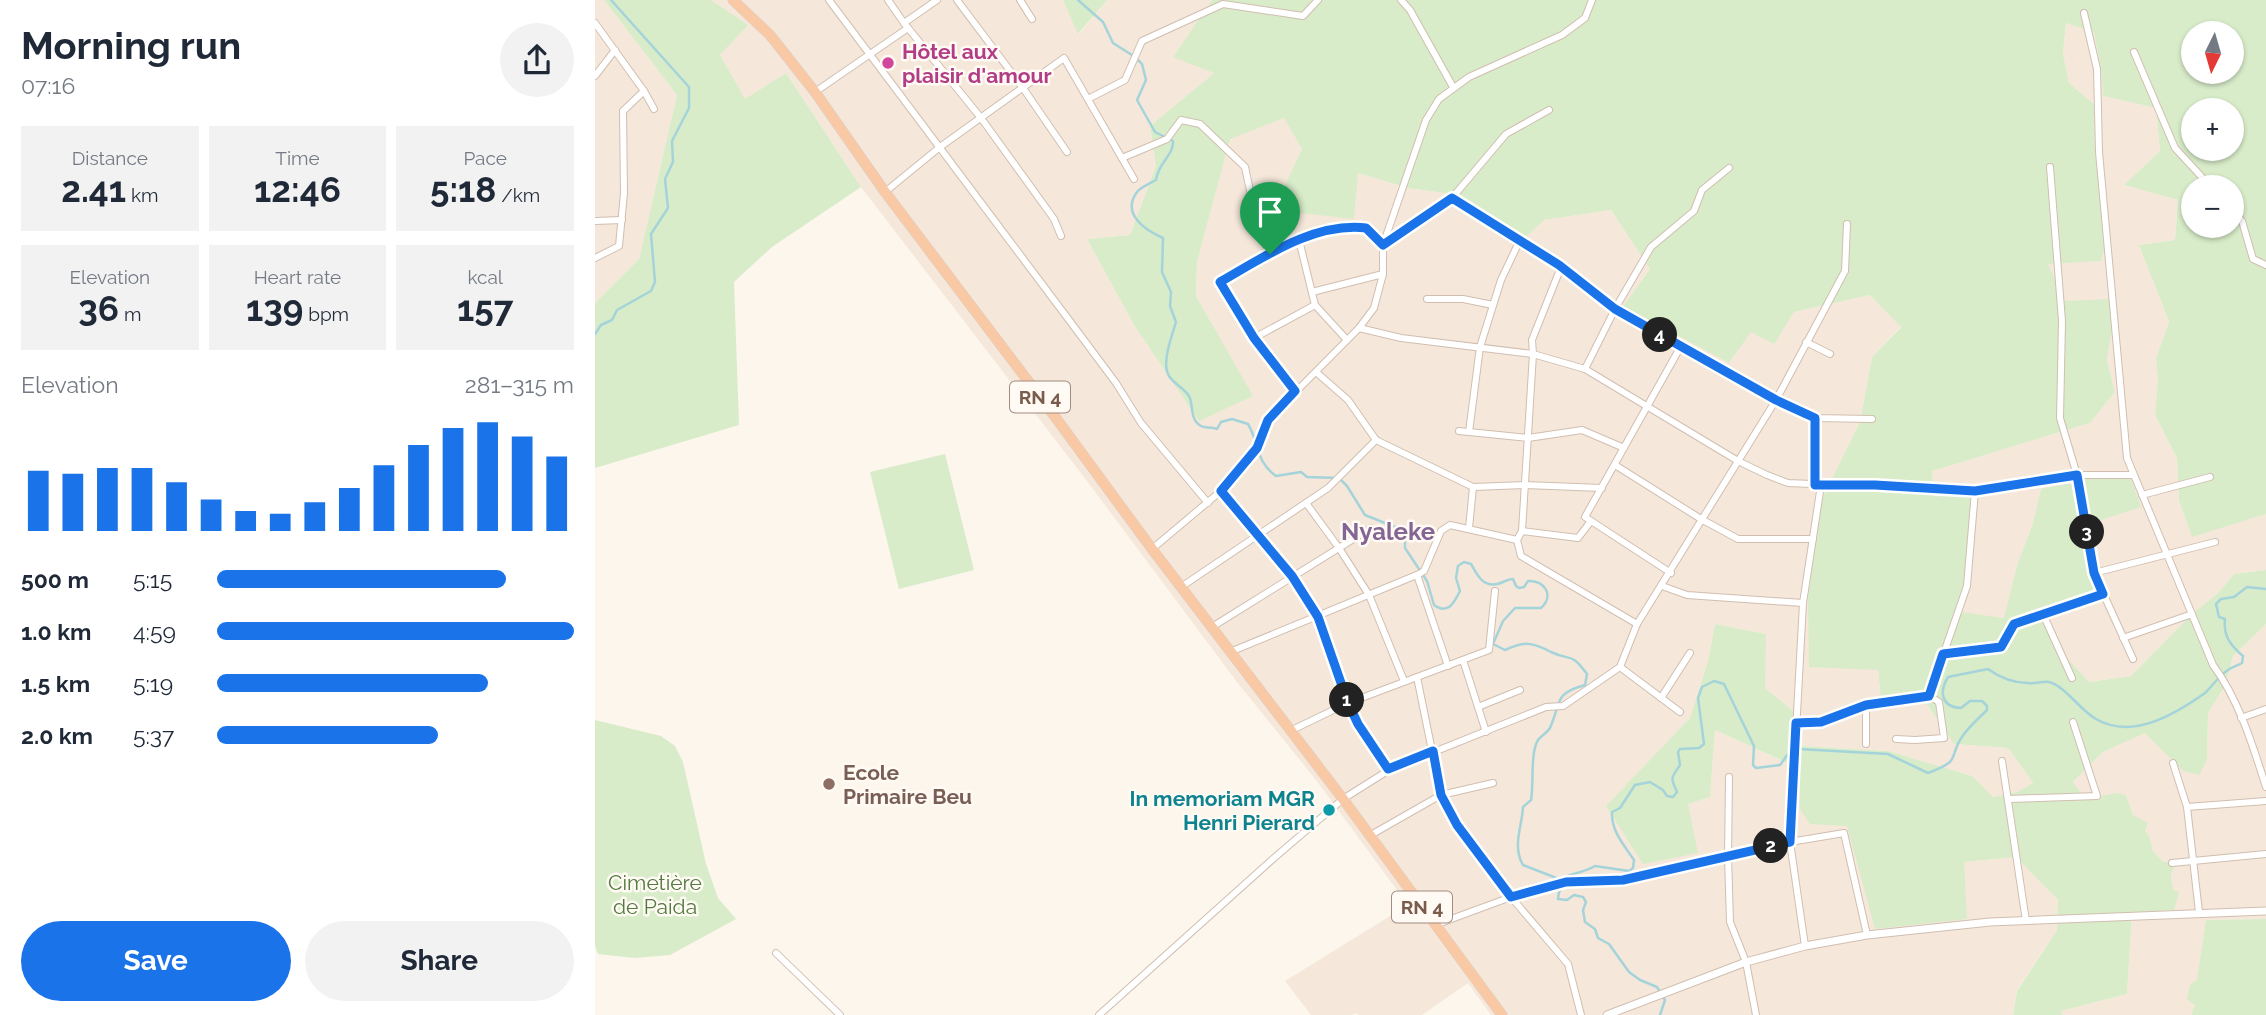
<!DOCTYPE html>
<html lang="en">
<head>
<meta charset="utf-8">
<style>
	body { margin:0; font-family:Raleway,sans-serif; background:#f2f2f3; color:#1f2937; height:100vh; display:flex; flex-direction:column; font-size:26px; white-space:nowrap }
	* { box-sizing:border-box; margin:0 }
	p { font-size:23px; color:#747a83 }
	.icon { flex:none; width:38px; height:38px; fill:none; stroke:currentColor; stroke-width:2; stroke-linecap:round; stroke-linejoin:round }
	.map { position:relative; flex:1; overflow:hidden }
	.details { display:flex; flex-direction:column; background:#fff; width:595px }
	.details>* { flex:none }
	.needle { width:46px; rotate:185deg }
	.buttons { position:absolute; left:1586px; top:21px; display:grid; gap:14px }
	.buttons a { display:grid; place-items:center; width:63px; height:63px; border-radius:50%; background:#fff; box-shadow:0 2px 5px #0004; font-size:35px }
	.pin { position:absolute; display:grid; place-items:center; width:60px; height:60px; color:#fff; margin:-72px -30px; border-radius:50% 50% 50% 0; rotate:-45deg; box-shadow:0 0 7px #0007 }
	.pin .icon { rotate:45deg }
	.km { position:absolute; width:35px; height:35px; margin:-18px; border-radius:50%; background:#222; color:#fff; font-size:19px; line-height:35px; text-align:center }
	.round { display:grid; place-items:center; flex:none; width:74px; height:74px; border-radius:37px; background:#f2f2f3 }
	.head { display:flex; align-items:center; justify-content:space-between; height:119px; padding:0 21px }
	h1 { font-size:38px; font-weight:700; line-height:52px }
	.stats { display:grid; grid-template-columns:repeat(3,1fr); gap:10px; height:119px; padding:7px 21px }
	.stats div { display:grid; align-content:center; border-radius:0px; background:#f2f2f3; text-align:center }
	.stats b { font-size:35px; font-weight:700 }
	.stats small { font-size:19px; font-weight:400 }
	.stats p { font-size:19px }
	.chart { height:196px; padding:14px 21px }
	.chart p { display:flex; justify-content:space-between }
	.chart svg { width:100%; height:126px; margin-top:7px; stroke:#1a73e8; stroke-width:6 }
	.action { display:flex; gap:14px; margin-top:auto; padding:14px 21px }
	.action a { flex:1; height:80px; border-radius:42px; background:#1a73e8; color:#fff; font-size:28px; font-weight:700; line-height:80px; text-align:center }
	.action a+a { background:#f2f2f3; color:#1f2937 }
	ul { padding:0 21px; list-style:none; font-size:23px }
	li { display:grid; grid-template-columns:112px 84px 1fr; align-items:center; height:52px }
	li i { height:18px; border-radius:9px; background:#1a73e8 }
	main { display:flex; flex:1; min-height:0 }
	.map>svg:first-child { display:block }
</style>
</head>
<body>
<main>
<section class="details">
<div class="head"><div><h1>Morning run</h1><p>07:16</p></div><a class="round"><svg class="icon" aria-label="share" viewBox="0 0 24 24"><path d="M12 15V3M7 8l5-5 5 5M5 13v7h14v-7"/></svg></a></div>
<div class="stats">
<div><p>Distance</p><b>2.41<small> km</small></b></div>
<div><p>Time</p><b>12:46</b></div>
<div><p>Pace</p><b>5:18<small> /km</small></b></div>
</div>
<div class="stats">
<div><p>Elevation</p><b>36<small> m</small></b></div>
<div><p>Heart rate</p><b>139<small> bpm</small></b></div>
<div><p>kcal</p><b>157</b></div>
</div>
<div class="chart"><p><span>Elevation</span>281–315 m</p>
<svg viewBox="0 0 160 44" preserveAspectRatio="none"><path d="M5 44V23M15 44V24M25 44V22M35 44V22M45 44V27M55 44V33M65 44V37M75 44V38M85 44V34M95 44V29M105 44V21M115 44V14M125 44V8M135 44V6M145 44V11M155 44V18"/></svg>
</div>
<ul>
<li><b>500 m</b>5:15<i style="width:81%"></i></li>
<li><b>1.0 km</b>4:59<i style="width:100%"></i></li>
<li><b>1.5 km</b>5:19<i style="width:76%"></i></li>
<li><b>2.0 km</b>5:37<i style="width:62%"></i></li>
</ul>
<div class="action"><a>Save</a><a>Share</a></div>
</section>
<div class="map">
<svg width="1671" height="1015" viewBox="0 0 1671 1015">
	<rect width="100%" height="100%" fill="#fdf6ec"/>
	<!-- residential -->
	<g fill="#f5e8da">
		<path d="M0,0H9L82,95L44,259L0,303Z"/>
		<path d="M116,0H468L484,34L512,0H617L579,56L619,73L555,126L561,166L535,235L492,239L539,325L604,420L657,396L601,296L602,262L635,138L689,117L707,149L679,210L763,173L813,188L863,195L930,238L949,220L1016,210L1055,269L1028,306L1134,363L1156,331L1199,312L1275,295L1306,326L1277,357L1265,422L1226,501L1283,670L1286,700L1331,703L1359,744L1413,748L1438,783L1422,792L1398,797L1377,776L1294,751L1205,746V717L1170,689V634L1120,624L1113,661L1095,718L1061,755L1092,804L1115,797L1120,730L1204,768L1205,809L1369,862L1421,857L1463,900L1462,930L1422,990L1418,1015H896L873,983L827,1015H764L761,1013L756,1015H716L690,981L813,905L721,780L642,682L492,481L266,187L191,73L150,100L125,55L152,25Z"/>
		<path d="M1471,23L1499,33L1506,68L1508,96L1561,108L1565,151L1529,185L1583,200L1580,240L1544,245L1574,322L1561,358L1563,379L1560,415L1582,458L1584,501L1597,536L1671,514V570L1639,574L1625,591L1595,616L1536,676L1494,682L1472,658L1446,617L1494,523L1545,507L1446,489L1437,526L1423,562L1410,618L1365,613L1379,497L1339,496L1337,471L1495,423L1520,392L1512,360L1518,323L1470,302L1452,263L1505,261L1510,183L1500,155L1499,104L1474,83L1468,54Z"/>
		<path d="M1671,624V919L1611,920L1600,1005L1596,1015H1468L1466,1011L1532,994L1537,913L1579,910L1576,875L1580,860L1568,862L1558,851L1554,836L1538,815L1531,795L1490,799L1478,782L1508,752L1550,733L1588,771L1612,759L1613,713L1630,686L1638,656Z"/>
	</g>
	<!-- green -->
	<g fill="#d8ecc9" fill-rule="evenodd">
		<path d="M9,0H116L153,25L125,55L150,99L191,73L266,187L177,247L139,282L144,425L0,468V303L44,259L82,95Z"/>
		<path d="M468,0H512L483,34Z"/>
		<path d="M617,0H1671V514L1597,537L1584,501L1582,458L1560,415L1563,379L1561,358L1574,322L1544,245L1580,240L1583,200L1529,185L1565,151L1561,108L1508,96L1506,68L1499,33L1471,23L1468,54L1474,83L1499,104L1500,155L1510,183L1512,238L1506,261L1453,264L1470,301L1516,299L1518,323L1512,360L1520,392L1495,423L1337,471L1339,496L1380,497V530L1366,612L1409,618L1423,562L1437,526L1446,489L1502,477L1536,479L1546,507L1494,524L1503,599L1447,617L1472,658L1494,682L1536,676L1595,616L1625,591L1639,574L1671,570V624L1638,656L1630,686L1613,713L1612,760L1604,775L1588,771L1550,733L1508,752L1478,782L1490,799L1522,793L1531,795L1538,815L1553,823L1550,831L1554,836L1558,851L1568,862L1581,860L1576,875L1578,890L1584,892L1579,910L1537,913L1532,994L1466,1011L1468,1015H1418L1422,991L1462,930L1463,900L1421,857L1369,862L1372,919L1280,929L1252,826L1215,824L1205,809L1204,768L1120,730L1115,797L1093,804L1103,853L1048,864L1011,806L1095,718L1113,661L1120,624L1171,634L1170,688L1205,717V746L1294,751L1377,776L1398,797L1422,792L1438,783L1413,748L1359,744L1331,703L1286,700L1283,670L1214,667L1213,598L1226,501L1265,422L1277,357L1306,327L1275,295L1199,312L1179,344L1156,332L1134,363L1028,306L1055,269L1016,210L949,220L930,238L863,195L813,188L763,173L759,219L678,210L707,149L689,118L635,139L602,262L601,296L658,396L604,421L539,325L492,239L535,235L561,166L555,126L619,73L578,57ZM1598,33H1636V72H1598ZM1598,110H1636V149H1598ZM1598,187H1636V226H1598Z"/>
		<path d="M350,454L379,570L304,589L275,472Z"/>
		<path d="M0,720L66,736L80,746L88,762L111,864L123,898L141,919L75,955L40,958L3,954L0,946Z"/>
		<path d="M1671,919V1015H1596L1600,1005L1592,999L1595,985L1602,980L1611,920Z"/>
	</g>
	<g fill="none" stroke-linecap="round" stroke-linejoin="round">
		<!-- stream -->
		<g stroke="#a5d3da" stroke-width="2.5">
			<path d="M483,0L508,22L518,43L540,57L547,64L551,80L542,100L560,132L578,141C579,155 563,163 561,180C556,183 546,187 542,192C526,214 550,230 568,238L567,272L576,292L575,306L581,322C577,336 566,363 574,376C579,384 589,388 594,396C599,405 594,419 606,426C609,428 617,427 622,429L626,422L637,419L653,424C665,444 660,461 681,476L706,472L712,477L744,478L752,486L770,515L800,527L808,526L809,530L805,536L810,540V548L832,581L839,605C853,615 859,603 865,591L861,578L863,566L869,562L876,564C882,574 887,587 902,584C908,583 912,579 918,579L921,586L924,588L929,587L933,581C949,580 960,595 946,608H920L908,621L898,644L910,650C930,641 937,642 956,652C977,662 975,651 992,674L990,685C958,694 967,701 955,728C952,733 947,735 943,740C935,753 939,784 936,800L928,807C927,827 917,846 928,865L964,879L969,885L964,892L963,899L972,900L979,895L988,897L991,902L988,910L990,922L1000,929L1003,938L1014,944L1034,972L1045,980L1062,987L1070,1000L1065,1015"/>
			<path d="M0,334L6,325L17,320L22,310L56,291L60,282L56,234L73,208L70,179L78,162L77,141L94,108V87L16,0"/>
			<path d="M964,879C977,873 988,873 1000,866L1034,871L1038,868L1039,860C1029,845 1016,831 1017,812L1025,808L1040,785L1055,782L1068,790L1072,796L1078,797L1082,792C1075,776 1076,779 1085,765L1083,752L1085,749L1104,748L1109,744L1103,698L1107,687L1119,681L1129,684L1159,746L1158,765L1161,768L1185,765L1196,750L1203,749L1293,754L1333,773C1370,759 1351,758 1369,734C1375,726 1384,718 1392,710V706L1387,701H1375L1366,708C1346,707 1344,692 1353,677L1393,669C1404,677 1419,683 1433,683C1439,684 1448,681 1454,682C1470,686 1485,710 1501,719C1537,740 1579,715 1610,693C1618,686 1624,675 1633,670C1637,667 1642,666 1647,663L1648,656C1636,646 1628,636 1630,619L1624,617L1621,604L1626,599L1639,597L1652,587L1671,589"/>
		</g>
		<!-- minor casing -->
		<g stroke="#d1beb0" stroke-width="8">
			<g id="minor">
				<path d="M234,0L477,324L521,383L546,423L613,503"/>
				<path d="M293,0L309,23L386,118L459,219L466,236"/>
				<path d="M362,0L428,88L472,152"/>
				<path d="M425,0L437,19"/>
				<path d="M806,0L815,10L858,87"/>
				<path d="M1489,13L1502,69L1504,152L1532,458L1618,665C1644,700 1658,746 1671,787"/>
				<path d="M0,23L49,91L59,109"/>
				<path d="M309,23L342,0"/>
				<path d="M1539,52L1580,148L1616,187"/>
				<path d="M0,76L20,50"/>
				<path d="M220,92L313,28"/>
				<path d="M493,99L530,80L547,41L628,4L708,16L723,0"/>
				<path d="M527,158L572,139L586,120L605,124L650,167L663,228L675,254"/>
				<path d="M1455,167L1467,321L1465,418L1482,475L1499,573L1538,659"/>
				<path d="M290,192L345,147L469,58L539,179"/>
				<path d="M857,198L964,265L1020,309L1181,400L1220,418L1277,419"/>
				<path d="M1636,210L1647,221L1658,259L1671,265"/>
				<path d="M0,221L27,220"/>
				<path d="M704,240L720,305L752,340"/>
				<path d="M0,258L24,246L29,193L28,111L49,91"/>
				<path d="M717,292L788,274"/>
				<path d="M832,299H868L898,305"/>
				<path d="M764,328L806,338L938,354L990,369L1143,461L1172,475L1193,483L1380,491L1482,475H1538"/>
				<path d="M659,338L720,305"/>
				<path d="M1211,342L1235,354"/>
				<path d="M990,369L1020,309L1056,247L1099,211L1107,190L1134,168"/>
				<path d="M721,372L753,400L781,440L878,487L930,485L1007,488"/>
				<path d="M700,391L659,338L625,282C669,257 719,222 771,228L788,245L857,198L911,134L954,110"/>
				<path d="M864,431L933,438L987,430L1029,448"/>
				<path d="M874,432L885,347L906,280L924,242"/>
				<path d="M1020,465L1106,519L1143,539H1218"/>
				<path d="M1220,484V418"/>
				<path d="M626,491L697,576L723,617L753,703L763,724L794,770"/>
				<path d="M1547,495L1615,477"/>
				<path d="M711,503L744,548L774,595L809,681"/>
				<path d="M874,528L878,487"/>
				<path d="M927,531L983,538L996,521"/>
				<path d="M922,540L926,556L1042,624"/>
				<path d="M557,549L626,491L662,448L673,420L764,328L779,308L788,274V245L831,120L844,99L874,77L967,35L990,18L997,0"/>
				<path d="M1076,573L990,517L1086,346"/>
				<path d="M1499,573L1620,542"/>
				<path d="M822,575L853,666"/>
				<path d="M1067,586L1092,595L1208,603"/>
				<path d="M586,587L733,488L781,440"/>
				<path d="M1448,614L1477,678"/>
				<path d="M617,627L776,528"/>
				<path d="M1528,638L1597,614"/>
				<path d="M635,652L824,574L829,571L846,531L855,525L922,540L927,531L938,354L937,340L966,267"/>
				<path d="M1348,654L1406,647L1419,624L1508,594"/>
				<path d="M868,660L891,732"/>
				<path d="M1025,667L1085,712"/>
				<path d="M822,677L846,795L862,825L916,897L973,964L986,1015"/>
				<path d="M1066,698L1095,653"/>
				<path d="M883,707L925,690"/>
				<path d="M1646,718L1671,709"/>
				<path d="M1201,723L1226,722L1271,705L1334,696L1372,586L1380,491"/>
				<path d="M695,731L753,703L894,650L900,591"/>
				<path d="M1301,739L1320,740L1349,738L1344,702L1334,696"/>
				<path d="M1271,744V705"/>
				<path d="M1407,761L1431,921"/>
				<path d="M1578,763L1592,807L1604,912"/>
				<path d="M1134,777L1133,856L1135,922L1151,962L1161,1015"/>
				<path d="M1413,799L1502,796L1478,722"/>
				<path d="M1592,807L1671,801"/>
				<path d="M774,836L846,795L898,783"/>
				<path d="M1577,863L1671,854"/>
				<path d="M840,925L916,897L964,883L1028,880L1195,842L1249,833L1272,935"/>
				<path d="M1210,946L1195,842L1208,603L1226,485"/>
				<path d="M181,953L245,1015"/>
				<path d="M504,1015L679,858L748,799L794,770L951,707L968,706L1025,667L1042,624L1181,400L1250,271L1252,224"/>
			</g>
		</g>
		<!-- tertiary casing -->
		<g stroke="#d1beb0" stroke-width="9">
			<path id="tertiary" d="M1012,1015L1151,962L1210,946L1272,935L1395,922L1671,911"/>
		</g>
		<!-- trunk casing -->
		<g stroke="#dad1cd" stroke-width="11">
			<path id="trunk" d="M138,0L175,35L220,92L290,192L458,414L557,549L748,799L907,1015"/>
		</g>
		<!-- minor -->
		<use href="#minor" stroke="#fff" stroke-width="6"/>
		<!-- tertiary -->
		<use href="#tertiary" stroke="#fff" stroke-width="7"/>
		<!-- trunk -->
		<use href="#trunk" stroke="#f9c8a4" stroke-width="10"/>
	</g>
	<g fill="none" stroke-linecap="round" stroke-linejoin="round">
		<!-- route casing -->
		<g stroke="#fff" stroke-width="14">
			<path id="route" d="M857,198L964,265L1020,309L1181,400L1220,418V485H1280L1380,491L1482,475L1499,573L1508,594L1419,624L1406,647L1348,654L1334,696L1271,705L1226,722L1201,723L1195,842L1028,880L971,882L916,897L862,825L846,795L838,751L793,769L763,724L753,703L723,617L697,576L626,491L662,448L673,420L700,391L659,338L625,282C669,257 719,222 771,228L788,245Z"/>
		</g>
		<!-- route -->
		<use href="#route" stroke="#1a73e8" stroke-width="9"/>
	</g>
	<!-- markers -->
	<circle fill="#d1479c" stroke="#fffaf3" stroke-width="2.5" cx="293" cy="63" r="7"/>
	<circle fill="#8d6e63" stroke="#fffaf3" stroke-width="2.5" cx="234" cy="784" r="7"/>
	<circle fill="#0f9aa8" stroke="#fffaf3" stroke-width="2.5" cx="734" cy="810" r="7"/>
	<g text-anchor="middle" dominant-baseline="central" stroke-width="5" stroke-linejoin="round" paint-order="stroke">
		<!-- shield labels -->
		<g fill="#fffaf3" stroke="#a28b7f" stroke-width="2">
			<rect x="415" y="381.5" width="60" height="31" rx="5"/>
			<rect x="797" y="891.5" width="60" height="31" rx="5"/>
		</g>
		<g font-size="19" font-weight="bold" fill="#7a5c4d">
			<text x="445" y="397">RN 4</text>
			<text x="827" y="907">RN 4</text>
		</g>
		<!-- hotel labels -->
		<g font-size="21" font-weight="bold" fill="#b23c85" stroke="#fffaf3" text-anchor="start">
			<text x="307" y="51">Hôtel aux<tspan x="307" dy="24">plaisir d'amour</tspan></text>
		</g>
		<!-- education labels -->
		<g font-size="21" font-weight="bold" fill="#785e54" stroke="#fffaf3" text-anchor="start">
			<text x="248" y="772">Ecole<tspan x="248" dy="24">Primaire Beu</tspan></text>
		</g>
		<!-- culture labels -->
		<g font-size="21" font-weight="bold" fill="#0d838f" stroke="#fffaf3" text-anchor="end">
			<text x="720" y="798">In memoriam MGR<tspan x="720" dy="24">Henri Pierard</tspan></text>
		</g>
		<!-- park labels -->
		<g font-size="21" fill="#537a41" stroke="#fffaf3">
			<text x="60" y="882">Cimetière<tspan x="60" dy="24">de Paida</tspan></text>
		</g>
		<!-- quarter labels -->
		<g font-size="24" font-weight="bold" fill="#846695" stroke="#fffaf3">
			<text x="793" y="531">Nyaleke</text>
		</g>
	</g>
</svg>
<div class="buttons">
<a><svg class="needle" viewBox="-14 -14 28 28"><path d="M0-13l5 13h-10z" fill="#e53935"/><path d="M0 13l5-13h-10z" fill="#747a83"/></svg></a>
<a>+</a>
<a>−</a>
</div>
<div class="pin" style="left:675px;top:254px;background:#1e9e55"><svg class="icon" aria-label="arrive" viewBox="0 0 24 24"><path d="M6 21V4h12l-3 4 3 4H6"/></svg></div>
<b class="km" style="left:752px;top:700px">1</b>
<b class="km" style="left:1176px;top:846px">2</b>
<b class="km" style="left:1492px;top:532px">3</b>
<b class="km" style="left:1065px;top:335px">4</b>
</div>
</main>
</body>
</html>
